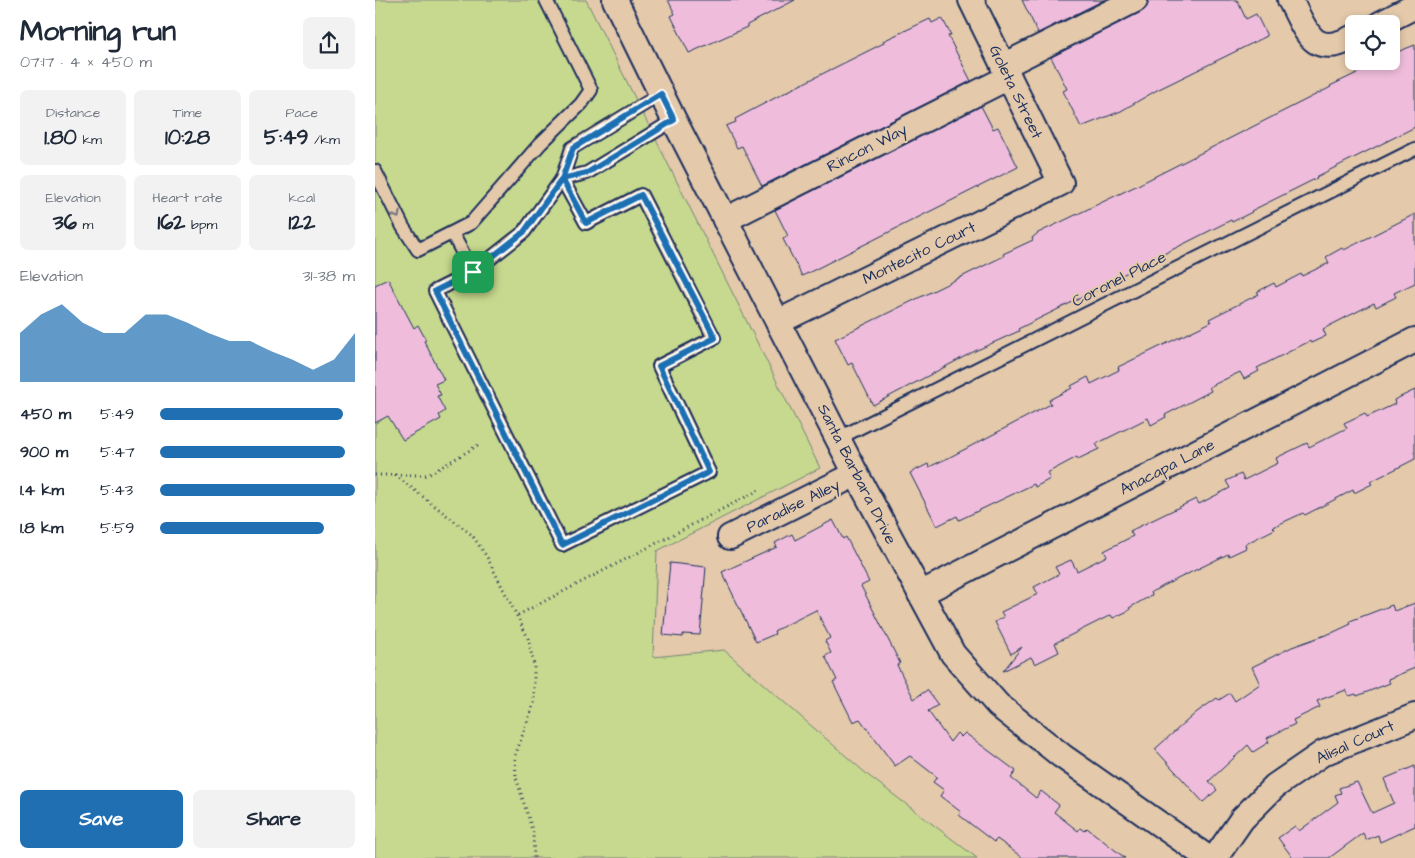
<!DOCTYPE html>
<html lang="en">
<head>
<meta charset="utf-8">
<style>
	body { margin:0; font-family:"Architects Daughter",sans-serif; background:#f2f2f3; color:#1f2937; height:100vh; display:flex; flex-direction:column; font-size:19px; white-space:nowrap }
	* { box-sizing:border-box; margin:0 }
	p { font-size:16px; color:#747a83 }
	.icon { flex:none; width:28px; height:28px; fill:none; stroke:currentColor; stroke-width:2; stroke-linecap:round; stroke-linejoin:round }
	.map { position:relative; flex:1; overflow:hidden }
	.side { display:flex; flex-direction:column; background:#fff; width:375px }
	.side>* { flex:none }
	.controls { position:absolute; left:970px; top:15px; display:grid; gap:10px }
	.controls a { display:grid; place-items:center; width:55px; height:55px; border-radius:8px; background:#fff; box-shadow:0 2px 8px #0003; font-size:25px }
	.pin { position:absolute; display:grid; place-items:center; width:42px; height:42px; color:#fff; margin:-21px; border-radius:10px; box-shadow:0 2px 8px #0006 }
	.round { display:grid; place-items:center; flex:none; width:52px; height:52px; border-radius:8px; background:#f2f2f3 }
	.head { display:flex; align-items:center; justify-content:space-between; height:85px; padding:0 20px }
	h1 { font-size:28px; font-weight:800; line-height:38px }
	.figures { display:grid; grid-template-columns:repeat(3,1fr); gap:8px; height:85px; padding:5px 20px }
	.figures div { display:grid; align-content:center; border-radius:8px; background:#f2f2f3; text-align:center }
	.figures b { font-size:21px; font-weight:800 }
	.figures small { font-size:14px; font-weight:400 }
	.figures p { font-size:14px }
	.chart { height:140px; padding:10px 20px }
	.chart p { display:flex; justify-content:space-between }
	.chart svg { width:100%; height:90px; margin-top:5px; fill:#1f6fb2; opacity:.7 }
	.cta { display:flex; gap:10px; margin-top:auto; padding:10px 20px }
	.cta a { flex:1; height:58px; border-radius:8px; background:#1f6fb2; color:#fff; font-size:20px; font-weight:800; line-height:58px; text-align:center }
	.cta a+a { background:#f2f2f3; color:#1f2937 }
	ul { padding:0 20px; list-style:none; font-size:16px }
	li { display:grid; grid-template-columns:80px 60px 1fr; align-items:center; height:38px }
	li i { height:12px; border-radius:6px; background:#1f6fb2 }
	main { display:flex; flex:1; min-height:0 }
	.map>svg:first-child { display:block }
</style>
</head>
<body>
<main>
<section class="side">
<div class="head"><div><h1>Morning run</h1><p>07:17 · 4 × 450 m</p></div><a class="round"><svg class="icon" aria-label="share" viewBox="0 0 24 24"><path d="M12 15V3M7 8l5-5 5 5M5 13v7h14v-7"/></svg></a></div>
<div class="figures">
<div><p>Distance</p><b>1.80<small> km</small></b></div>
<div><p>Time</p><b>10:28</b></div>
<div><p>Pace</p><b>5:49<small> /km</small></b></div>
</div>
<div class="figures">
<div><p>Elevation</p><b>36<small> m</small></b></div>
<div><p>Heart rate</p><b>162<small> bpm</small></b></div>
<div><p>kcal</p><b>122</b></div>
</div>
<div class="chart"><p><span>Elevation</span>31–38 m</p>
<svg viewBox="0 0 160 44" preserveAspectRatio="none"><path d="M0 44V20L10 11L20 6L30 15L40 20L50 20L60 11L70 11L80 15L90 20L100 24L110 24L120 29L130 33L140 38L150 33L160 20V44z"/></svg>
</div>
<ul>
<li><b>450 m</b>5:49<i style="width:94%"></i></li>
<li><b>900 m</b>5:47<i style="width:95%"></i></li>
<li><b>1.4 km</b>5:43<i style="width:100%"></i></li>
<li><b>1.8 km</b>5:59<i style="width:84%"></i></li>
</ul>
<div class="cta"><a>Save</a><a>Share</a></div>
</section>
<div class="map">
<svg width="1040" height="858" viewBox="0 0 1040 858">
	<rect width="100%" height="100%" fill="#e4c9ab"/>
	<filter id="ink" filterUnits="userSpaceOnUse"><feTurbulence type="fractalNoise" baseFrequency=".02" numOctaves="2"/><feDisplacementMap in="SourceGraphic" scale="10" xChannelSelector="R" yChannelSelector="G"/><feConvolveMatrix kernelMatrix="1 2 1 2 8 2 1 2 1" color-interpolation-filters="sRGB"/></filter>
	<g filter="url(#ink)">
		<!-- green -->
		<path fill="#c7d98e" stroke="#718476" d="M0,0H211L445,468L282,551L278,657L349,650L494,776L602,858H0Z"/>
		<!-- building -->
		<g fill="#efbddb" stroke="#1b2f5e">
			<path d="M293,0H420L372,25V27L314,53L296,16L300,14Z"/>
			<path d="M647,0H729L663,33Z"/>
			<path d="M774,0H862L871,19L881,14L892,36L782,90L746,111L706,127L688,91L692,89L676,57L766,12L772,7Z"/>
			<path d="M567,18L576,35L573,36L596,81L387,186L367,146L362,148L351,126L361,122L360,119L419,88L509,43L508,41L555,19L557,23Z"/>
			<path d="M1040,45V127L941,177L942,178L876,211L877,212L857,222L856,220L743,277L744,279L643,329L644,331L600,351L498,405L477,363L473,365L460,339L629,256L628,254L658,240L657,238L663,233L763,185L956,87L955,86L1007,61H1016L1017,54Z"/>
			<path d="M606,106L618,129L623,127L643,167L427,276L408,239L413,236L400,210Z"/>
			<path d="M1040,214V283L1019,293L1021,297L1001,307L999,303L948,329L951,336L936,343L935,341L882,368L884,371L869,379L865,372L834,387L836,391L790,415L791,417L776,425L773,418L721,444L724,449L703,459L702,457L672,473L675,479L660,487L659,484L584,520L582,516L562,526L535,473L553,464L554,467L577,456L676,404L674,400L697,388L696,386L713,377L716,384L744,370L743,367L836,322L834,319L884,294L882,292L899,283L901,287L926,274L927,276L954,263L951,257L967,248L969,250Z"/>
			<path d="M13,279L39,328L43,325L51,340L49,341L69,380L60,384L66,395L62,396L70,411L64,415L66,419L28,440L13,416L0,423V285Z"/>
			<path d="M1040,390V459L995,482L997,484L979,493L978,490L930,515L928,513L898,527L900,529L870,544L871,548L854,556L853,554L776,592L777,595L754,608L755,610L738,618L736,615L680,643L684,652L660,664L656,657L628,671L647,647L636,654L620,622L629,617L626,612L663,594L659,587L684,574L680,567L696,560L702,571L732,556L729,551L758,536L755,531L821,499L824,504L855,488L851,481L866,474L869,480L903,463L901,458L932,443L934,447L972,428L969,423L990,413L992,417L1020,404L1019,400Z"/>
			<path d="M458,520L468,539L471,537L494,582L486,586L525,663L522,665L539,699L552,690L563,705L553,711L575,742L582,733L586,737L590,733L641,771L636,778L661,798L666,791L684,805L679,812L703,831L705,828L709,831L712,828L750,858H648L622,839L619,842L584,815L586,812L565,796L569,790L558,782L562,777L535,756L520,766L485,719L478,722L458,682L462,680L450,656L456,653L450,641L455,638L441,610L399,631L400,634L381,642L347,572L402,547L400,543L417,534L420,540Z"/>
			<path d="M295,563L331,567L325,635L308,634V637L288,635Z"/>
			<path d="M1040,603V668L1013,679L1015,683L982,696L981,694L974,696L971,690L942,701L945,707L918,720L920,724L892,738L894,742L878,752L873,745L834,781L842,790L828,802L780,749L822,712L842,698L844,700L855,693L860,701L885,684L877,667L917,647L959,632L976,624L975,621L1017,605L1019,611Z"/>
			<path d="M1040,766V826L1005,842L1003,835L991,840L988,833L954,858H918L903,838L920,826L924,831L963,802L960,795L966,793L964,788L982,782L997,813L1019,803L1009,779Z"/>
		</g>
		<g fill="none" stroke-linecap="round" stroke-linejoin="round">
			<!-- lane casing -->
			<g stroke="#1b2f5e" stroke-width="16">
				<g id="lane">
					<path d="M0,171L28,227L43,250L96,223L165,144L206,104L216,90L171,0"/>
					<path d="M187,179L197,148L286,94"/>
					<path d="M187,179L212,173L299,120"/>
					<path d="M77,233L98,272L60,291L187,545L334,472L284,366L339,338L266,195L211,223L187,179L149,232L98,272"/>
					<path d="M464,438L1040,149"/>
				</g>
			</g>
			<!-- street casing -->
			<g stroke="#1b2f5e" stroke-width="28">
				<g id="street">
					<path d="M240,0L299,120L481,474L578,654L623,705L687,756L833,858"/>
					<path d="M915,0C932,32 937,59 979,37"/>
					<path d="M1005,24L1040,6"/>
					<path d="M628,66L760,0"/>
					<path d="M350,220L634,77"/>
					<path d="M403,322L686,183L596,0"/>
					<path d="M355,537L481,474"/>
					<path d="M545,594L1040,340"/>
					<path d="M840,858L867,819L900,786L948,753L1040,716"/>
				</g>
			</g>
			<!-- path -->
			<g stroke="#1b2f5e" stroke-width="3" stroke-dasharray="1 4" stroke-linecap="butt">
				<path d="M0,475H53L105,444"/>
				<path d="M20,475L97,535L112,557L153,638L159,666V703L140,756L141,777L158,833L159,858"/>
				<path d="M143,615L386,489"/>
			</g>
			<!-- lane -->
			<use href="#lane" stroke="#e4c9ab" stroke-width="12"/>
			<!-- street -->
			<use href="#street" stroke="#e4c9ab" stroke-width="24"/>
		</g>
		<!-- one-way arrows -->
		<defs><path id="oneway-chevron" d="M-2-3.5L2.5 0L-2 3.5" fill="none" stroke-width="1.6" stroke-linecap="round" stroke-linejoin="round" transform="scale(1.25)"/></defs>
		<use stroke="#757481" href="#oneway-chevron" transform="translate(22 215) rotate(63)"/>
	</g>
	<g fill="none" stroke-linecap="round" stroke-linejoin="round" filter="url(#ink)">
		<!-- route casing -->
		<g stroke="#fff" stroke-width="10">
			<path id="route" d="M98,272L60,291L187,545L334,472L284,366L340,338L266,195L211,223L187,179L212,173L299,120L286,94L198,148L187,179L149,232L98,272"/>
		</g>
		<!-- route -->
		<use href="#route" stroke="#1f6fb2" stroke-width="6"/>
	</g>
	<g text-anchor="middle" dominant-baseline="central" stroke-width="4" stroke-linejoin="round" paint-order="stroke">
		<!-- street labels -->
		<g font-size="16" fill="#1b2f5e" stroke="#e4c9ab">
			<text transform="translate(641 92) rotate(64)">Goleta Street</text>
			<text transform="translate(492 148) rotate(-27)">Rincon Way</text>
			<text transform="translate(544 253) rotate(-26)">Montecito Court</text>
			<text transform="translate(744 279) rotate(-27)">Coronel Place</text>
			<text transform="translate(792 467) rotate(-27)">Anacapa Lane</text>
			<text transform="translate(482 474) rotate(63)">Santa Barbara Drive</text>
			<text transform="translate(418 506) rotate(-26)">Paradise Alley</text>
			<text transform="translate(980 742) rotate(-24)">Alisal Court</text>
		</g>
	</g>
</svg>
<div class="controls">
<a><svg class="icon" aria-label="locate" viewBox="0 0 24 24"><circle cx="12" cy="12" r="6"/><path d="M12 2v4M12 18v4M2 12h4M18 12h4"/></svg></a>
</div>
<div class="pin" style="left:98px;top:272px;background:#1e9e55"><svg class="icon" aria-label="arrive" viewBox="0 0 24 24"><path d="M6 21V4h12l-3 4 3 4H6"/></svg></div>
</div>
</main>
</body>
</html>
